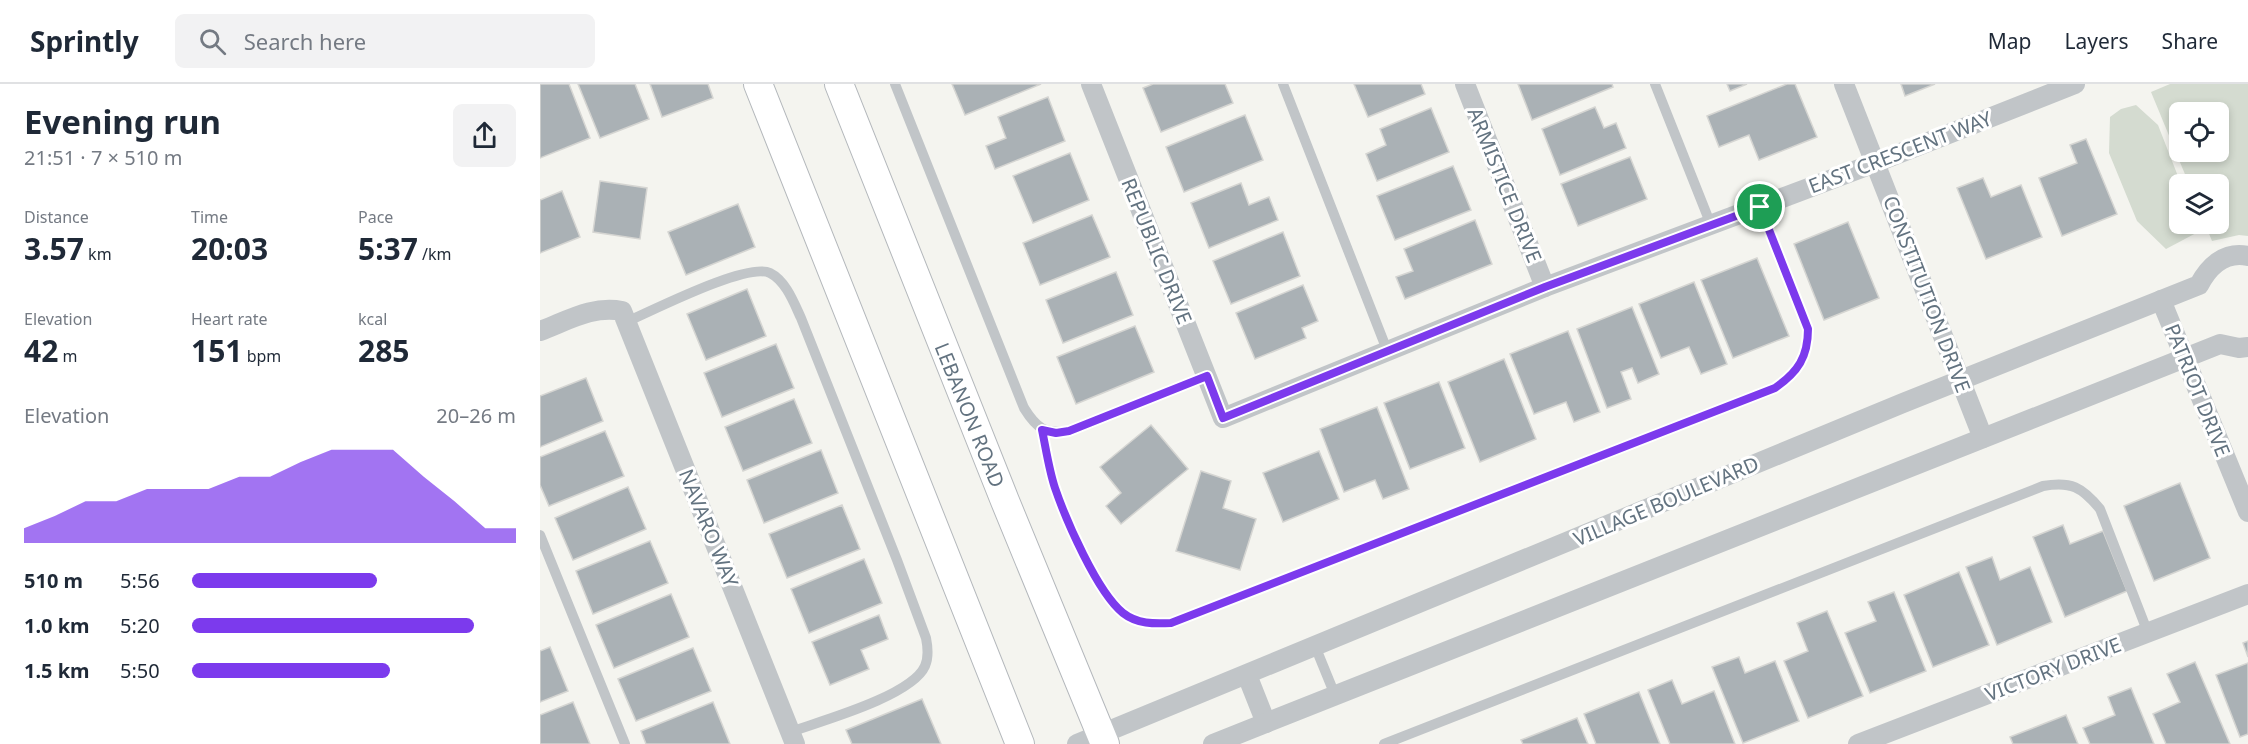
<!DOCTYPE html>
<html lang="en">
<head>
<meta charset="utf-8">
<style>
	body { margin:0; font-family:"Noto Sans",sans-serif; background:#f2f2f3; color:#1f2937; height:100vh; display:flex; flex-direction:column; font-size:22px; white-space:nowrap }
	* { box-sizing:border-box; margin:0 }
	p { font-size:20px; color:#747a83 }
	.icon { flex:none; width:33px; height:33px; fill:none; stroke:currentColor; stroke-width:2; stroke-linecap:round; stroke-linejoin:round }
	.map { position:relative; flex:1; overflow:hidden }
	.details { display:flex; flex-direction:column; background:#fff; width:540px }
	.details>* { flex:none }
	.tools { position:absolute; left:1629px; top:18px; display:grid; gap:12px }
	.tools a { display:grid; place-items:center; width:60px; height:60px; border-radius:9px; background:#fff; box-shadow:0 3px 9px #0003; font-size:30px }
	.pin { position:absolute; display:grid; place-items:center; width:51px; height:51px; color:#fff; margin:-26px; border:3px solid #fff; border-radius:50%; box-shadow:0 2px 6px #0007 }
	.round { display:grid; place-items:center; flex:none; width:63px; height:63px; border-radius:9px; background:#f2f2f3 }
	.overview { display:flex; align-items:center; justify-content:space-between; height:102px; padding:0 24px }
	h1 { font-size:33px; font-weight:700; line-height:45px }
	.stats { display:grid; grid-template-columns:repeat(3,1fr); gap:9px; height:102px; padding:6px 24px }
	.stats div { display:grid; align-content:center }
	.stats b { font-size:30px; font-weight:700 }
	.stats small { font-size:16px; font-weight:400 }
	.stats p { font-size:16px }
	.chart { height:168px; padding:12px 24px }
	.chart p { display:flex; justify-content:space-between }
	.chart svg { width:100%; height:108px; margin-top:6px; fill:#7c3aed; opacity:.7 }
	ul { padding:0 24px; list-style:none; font-size:20px }
	li { display:grid; grid-template-columns:96px 72px 1fr; align-items:center; height:45px }
	li i { height:15px; border-radius:8px; background:#7c3aed }
	header { display:flex; align-items:center; gap:36px; box-sizing:border-box; height:84px; padding:0 30px; background:#fff; border-bottom:2px solid #e0e1e3 }
	header strong { font-size:28px }
	nav { display:flex; gap:33px; margin-inline-start:auto; font-size:21px }
	.search { width:420px; height:54px; background:#f2f2f3; display:flex; align-items:center; gap:15px; box-sizing:border-box; padding:0 21px; border-radius:9px; color:#747a83; font-size:22px }
	main { display:flex; flex:1; min-height:0 }
	.map>svg:first-child { display:block }
</style>
</head>
<body>
<header>
<strong>Sprintly</strong>
<div class="search"><svg class="icon" aria-label="search" viewBox="0 0 24 24"><circle cx="10" cy="10" r="6"/><path d="M15 15l6 6"/></svg>Search here</div>
<nav><a>Map</a><a>Layers</a><a>Share</a></nav>
</header>
<main>
<section class="details">
<div class="overview"><div><h1>Evening run</h1><p>21:51 · 7 × 510 m</p></div><a class="round"><svg class="icon" aria-label="share" viewBox="0 0 24 24"><path d="M12 15V3M7 8l5-5 5 5M5 13v7h14v-7"/></svg></a></div>
<div class="stats">
<div><p>Distance</p><b>3.57<small> km</small></b></div>
<div><p>Time</p><b>20:03</b></div>
<div><p>Pace</p><b>5:37<small> /km</small></b></div>
</div>
<div class="stats">
<div><p>Elevation</p><b>42<small> m</small></b></div>
<div><p>Heart rate</p><b>151<small> bpm</small></b></div>
<div><p>kcal</p><b>285</b></div>
</div>
<div class="chart"><p><span>Elevation</span>20–26 m</p>
<svg viewBox="0 0 160 44" preserveAspectRatio="none"><path d="M0 44V38L10 33L20 27L30 27L40 22L50 22L60 22L70 17L80 17L90 11L100 6L110 6L120 6L130 17L140 27L150 38L160 38V44z"/></svg>
</div>
<ul>
<li><b>510 m</b>5:56<i style="width:57%"></i></li>
<li><b>1.0 km</b>5:20<i style="width:87%"></i></li>
<li><b>1.5 km</b>5:50<i style="width:61%"></i></li>
</ul>
</section>
<div class="map">
<svg width="1708" height="660" viewBox="0 0 1708 660">
	<rect width="100%" height="100%" fill="#f4f4ef"/>
	<!-- green -->
	<g fill="#d4dbd0" fill-rule="evenodd">
		<path d="M1630,0H1708V152L1699,151L1672,157L1665,140H1678V100H1649L1611,8ZM1640,28H1678V68H1640Z"/>
		<path d="M1596,21L1618,41L1641,100H1640V140H1657L1660,147L1626,165L1597,137L1569,69L1570,33L1581,25Z"/>
	</g>
	<!-- building -->
	<g fill="#aab1b5" stroke="#d5d5d2" stroke-width="1.5">
		<path d="M0,0H29L50,54L0,74Z"/>
		<path d="M38,0H95L109,35L60,54Z"/>
		<path d="M110,0H168L173,14L122,33Z"/>
		<path d="M412,0H501L425,31Z"/>
		<path d="M613,0H685L693,19L621,48L603,4Z"/>
		<path d="M814,0H881L885,10L828,33Z"/>
		<path d="M978,0H1072L1073,3L992,36Z"/>
		<path d="M1187,0H1207L1190,7Z"/>
		<path d="M1247,0H1255L1277,53L1219,76L1209,51L1179,63L1167,32Z"/>
		<path d="M1361,0H1395L1365,12Z"/>
		<path d="M508,13L525,57L455,85L446,62L466,54L458,33Z"/>
		<path d="M1055,23L1064,44L1076,39L1086,64L1020,91L1002,45Z"/>
		<path d="M891,24L909,68L837,97L826,70L846,61L840,45Z"/>
		<path d="M705,31L723,76L644,108L626,63Z"/>
		<path d="M1546,55L1577,130L1522,152L1499,94L1537,79L1530,61Z"/>
		<path d="M530,69L549,116L493,139L473,92Z"/>
		<path d="M1090,73L1107,115L1038,142L1021,100Z"/>
		<path d="M913,82L931,126L855,156L837,112Z"/>
		<path d="M1443,94L1451,113L1481,101L1502,153L1446,175L1417,104Z"/>
		<path d="M60,97L107,104L100,155L53,148Z"/>
		<path d="M701,99L709,121L729,113L738,136L669,164L651,119Z"/>
		<path d="M22,107L40,153L0,169V116Z"/>
		<path d="M198,120L215,163L146,191L128,148Z"/>
		<path d="M552,131L570,173L500,201L483,159Z"/>
		<path d="M935,136L952,180L865,215L856,193L873,187L864,165Z"/>
		<path d="M1308,138L1339,214L1284,236L1254,160Z"/>
		<path d="M743,148L760,192L691,220L673,177Z"/>
		<path d="M1217,174L1249,252L1193,274L1161,196Z"/>
		<path d="M576,188L593,231L523,259L506,216Z"/>
		<path d="M1154,198L1187,280L1161,290L1149,263L1121,274L1099,220Z"/>
		<path d="M763,201L778,237L762,244L766,254L715,275L696,229Z"/>
		<path d="M207,205L226,252L166,276L147,230Z"/>
		<path d="M1092,223L1119,290L1098,299L1092,284L1081,288L1091,315L1067,324L1037,245Z"/>
		<path d="M595,242L614,288L536,320L517,273Z"/>
		<path d="M1028,247L1060,328L1034,338L1026,318L994,330L970,270Z"/>
		<path d="M236,260L254,304L182,333L164,289Z"/>
		<path d="M964,275L996,355L940,378L908,298Z"/>
		<path d="M46,294L63,337L0,363V312Z"/>
		<path d="M899,298L925,364L870,385L844,319Z"/>
		<path d="M254,315L272,359L203,387L185,343Z"/>
		<path d="M837,323L869,405L843,415L835,396L804,408L780,345Z"/>
		<path d="M611,341L648,385L581,440L566,422L581,409L560,383Z"/>
		<path d="M65,347L84,392L9,422L0,401V373Z"/>
		<path d="M281,366L298,409L224,439L207,396Z"/>
		<path d="M779,367L799,415L743,438L723,389Z"/>
		<path d="M661,387L691,397L683,424L716,435L700,486L636,467Z"/>
		<path d="M1640,399L1670,474L1614,497L1584,422Z"/>
		<path d="M88,403L106,445L33,476L15,434Z"/>
		<path d="M302,421L320,465L247,494L229,450Z"/>
		<path d="M1523,441L1530,460L1563,447L1587,507L1525,533L1493,453Z"/>
		<path d="M110,457L128,499L53,530L36,487Z"/>
		<path d="M1452,473L1460,496L1490,483L1512,538L1457,561L1426,483Z"/>
		<path d="M324,475L342,519L269,549L251,505Z"/>
		<path d="M1419,488L1449,561L1393,583L1364,511Z"/>
		<path d="M1354,508L1386,587L1330,609L1305,549L1336,537L1328,518Z"/>
		<path d="M131,510L149,553L74,584L56,541Z"/>
		<path d="M1287,527L1323,612L1268,634L1244,577L1268,567L1257,539Z"/>
		<path d="M339,531L348,555L321,566L329,585L290,601L272,558Z"/>
		<path d="M1708,557V573L1703,559Z"/>
		<path d="M10,563L28,607L0,618V567Z"/>
		<path d="M153,564L171,607L96,637L78,595Z"/>
		<path d="M1199,573L1205,589L1235,577L1259,637L1203,659L1172,583Z"/>
		<path d="M1655,578L1690,660H1626L1613,630L1640,618L1627,590Z"/>
		<path d="M1708,579V650L1700,653L1676,591Z"/>
		<path d="M1132,596L1142,620L1174,607L1195,660H1130L1108,606Z"/>
		<path d="M1591,604L1614,660H1550L1543,644L1575,631L1568,613Z"/>
		<path d="M1099,608L1120,660H1056L1044,630Z"/>
		<path d="M382,615L401,660H312L306,646Z"/>
		<path d="M33,618L50,660H0V631Z"/>
		<path d="M173,618L190,660H106L101,647Z"/>
		<path d="M1526,631L1538,660H1473L1470,653Z"/>
		<path d="M1037,634L1048,660H983L981,656Z"/>
	</g>
	<g fill="none" stroke-linecap="round" stroke-linejoin="round">
		<!-- secondary casing -->
		<g stroke="#b4b8bc" stroke-width="30">
			<g id="secondary">
				<path d="M218,0L480,660"/>
				<path d="M299,0L465,417L565,660"/>
			</g>
		</g>
		<!-- lane -->
		<g stroke="#c1c5c8" stroke-width="10">
			<path d="M355,0L484,324C497,345 505,350 529,347L667,292"/>
			<path d="M743,0L847,266"/>
			<path d="M1115,0L1171,141"/>
			<path d="M86,238C112,227 207,178 230,189C246,197 254,219 261,234L357,476L386,554C388,564 389,573 385,582C372,612 281,637 250,648"/>
			<path d="M502,346C506,365 509,386 515,404C526,436 557,508 583,529C597,540 614,540 631,539L1235,304C1258,288 1268,273 1268,245L1220,122"/>
			<path d="M0,451L85,660"/>
			<path d="M775,562L795,611"/>
			<path d="M844,660L1503,402C1531,397 1542,403 1560,425L1608,549"/>
		</g>
		<!-- street -->
		<g stroke="#c1c5c8" stroke-width="20">
			<path d="M551,0L683,334L1005,203L1335,79L1535,0"/>
			<path d="M925,0L1005,203"/>
			<path d="M1304,0L1443,354"/>
			<path d="M1621,216L1708,428"/>
			<path d="M0,247C27,237 53,221 82,227L255,660"/>
			<path d="M707,591L726,639"/>
			<path d="M537,660L1363,319L1659,201C1669,182 1685,167 1708,172"/>
			<path d="M673,660L1680,260L1699,264L1708,263"/>
			<path d="M1318,660L1708,510"/>
		</g>
		<!-- secondary -->
		<use href="#secondary" stroke="#fff" stroke-width="28"/>
	</g>
	<g fill="none" stroke-linecap="round" stroke-linejoin="round">
		<!-- route casing -->
		<g stroke="#fff" stroke-width="12">
			<path id="route" d="M1220,123L1268,245C1268,273 1258,288 1235,304L631,539C614,540 597,540 583,529C557,508 526,436 515,404C509,386 506,365 502,346L516,349L529,347L667,292L683,334L1005,203Z"/>
		</g>
		<!-- route -->
		<use href="#route" stroke="#7c3aed" stroke-width="8"/>
	</g>
	<g text-anchor="middle" dominant-baseline="central" stroke-width="6" stroke-linejoin="round" paint-order="stroke">
		<!-- street labels -->
		<g font-size="20" fill="#637380" stroke="#fff">
			<text transform="translate(1360 68) rotate(-21)">EAST CRESCENT WAY</text>
			<text transform="translate(965 101) rotate(68)">ARMISTICE DRIVE</text>
			<text transform="translate(617 167) rotate(68)">REPUBLIC DRIVE</text>
			<text transform="translate(1387 210) rotate(69)">CONSTITUTION DRIVE</text>
			<text transform="translate(1658 306) rotate(68)">PATRIOT DRIVE</text>
			<text transform="translate(430 331) rotate(68)">LEBANON ROAD</text>
			<text transform="translate(1126 417) rotate(-23)">VILLAGE BOULEVARD</text>
			<text transform="translate(169 444) rotate(68)">NAVARO WAY</text>
			<text transform="translate(1513 585) rotate(-21)">VICTORY DRIVE</text>
		</g>
	</g>
</svg>
<div class="tools">
<a><svg class="icon" aria-label="locate" viewBox="0 0 24 24"><circle cx="12" cy="12" r="6"/><path d="M12 2v4M12 18v4M2 12h4M18 12h4"/></svg></a>
<a><svg class="icon" aria-label="layers" viewBox="0 0 24 24"><path d="M12 4l9 5-9 5-9-5zM3 14l9 5 9-5"/></svg></a>
</div>
<div class="pin" style="left:1220px;top:123px;background:#1e9e55"><svg class="icon" aria-label="arrive" viewBox="0 0 24 24"><path d="M6 21V4h12l-3 4 3 4H6"/></svg></div>
</div>
</main>
</body>
</html>
